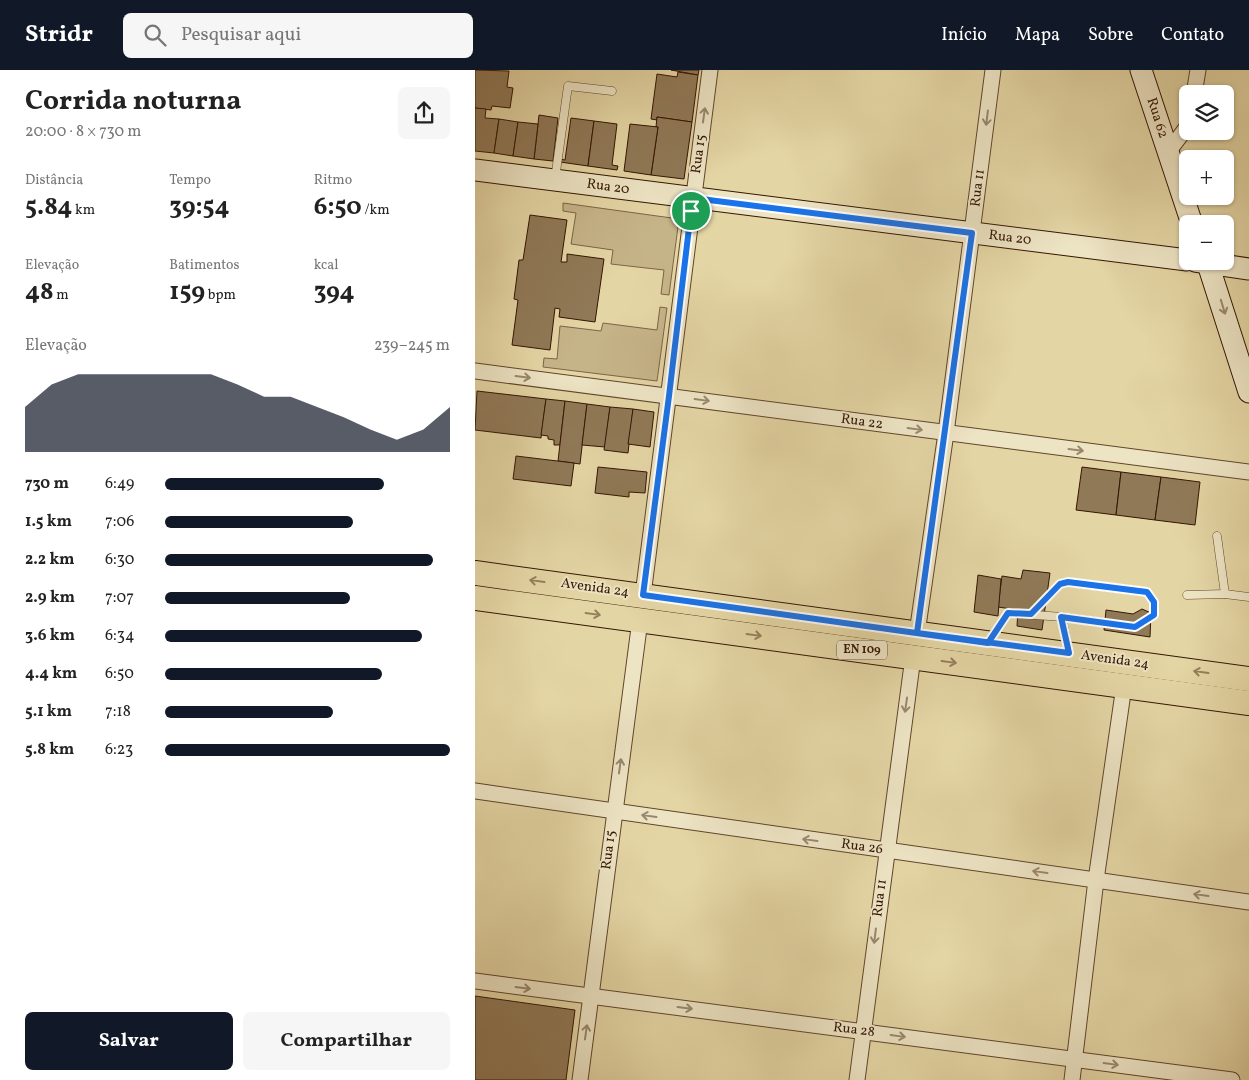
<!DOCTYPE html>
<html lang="pt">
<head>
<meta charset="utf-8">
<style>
	body { margin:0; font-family:Vollkorn,serif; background:#f6f6f6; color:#222; height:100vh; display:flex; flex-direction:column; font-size:19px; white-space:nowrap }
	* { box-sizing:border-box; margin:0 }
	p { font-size:16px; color:#767676 }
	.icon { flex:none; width:28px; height:28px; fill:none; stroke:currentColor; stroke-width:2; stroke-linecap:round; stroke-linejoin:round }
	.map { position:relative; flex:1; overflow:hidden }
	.drawer { display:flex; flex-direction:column; background:#fff; width:475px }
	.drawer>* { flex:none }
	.tools { position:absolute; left:704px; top:15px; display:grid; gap:10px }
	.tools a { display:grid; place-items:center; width:55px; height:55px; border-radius:8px; background:#fff; box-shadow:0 1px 4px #0004; font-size:25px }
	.pin { position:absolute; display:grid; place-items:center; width:42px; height:42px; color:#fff; margin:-21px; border:2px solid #fff; border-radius:50%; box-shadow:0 1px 5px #0007 }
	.round { display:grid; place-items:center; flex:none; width:52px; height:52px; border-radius:8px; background:#f6f6f6 }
	.overview { display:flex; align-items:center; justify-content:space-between; height:85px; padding:0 25px }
	h1 { font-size:28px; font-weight:700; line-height:38px }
	.stats { display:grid; grid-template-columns:repeat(3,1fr); gap:8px; height:85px; padding:5px 25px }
	.stats div { display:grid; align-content:center }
	.stats b { font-size:25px; font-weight:700 }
	.stats small { font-size:14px; font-weight:400 }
	.stats p { font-size:14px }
	.chart { height:140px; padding:10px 25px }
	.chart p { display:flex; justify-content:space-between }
	.chart svg { width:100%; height:90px; margin-top:5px; fill:#111827; opacity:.7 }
	.primary-button { display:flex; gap:10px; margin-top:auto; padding:10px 25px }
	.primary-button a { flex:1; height:58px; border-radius:8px; background:#111827; color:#fff; font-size:20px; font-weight:700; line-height:58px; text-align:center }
	.primary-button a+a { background:#f6f6f6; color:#222 }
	ul { padding:0 25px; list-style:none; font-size:16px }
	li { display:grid; grid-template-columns:80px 60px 1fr; align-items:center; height:38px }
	li i { height:12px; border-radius:6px; background:#111827 }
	header { display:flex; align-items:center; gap:30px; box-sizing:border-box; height:70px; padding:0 25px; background:#111827; color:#fff }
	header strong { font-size:24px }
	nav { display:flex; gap:28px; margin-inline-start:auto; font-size:18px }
	.search { width:350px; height:45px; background:#f6f6f6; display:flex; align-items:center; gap:12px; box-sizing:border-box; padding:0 18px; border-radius:8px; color:#767676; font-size:19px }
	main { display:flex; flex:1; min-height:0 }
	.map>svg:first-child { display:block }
</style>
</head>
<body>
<header>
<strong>Stridr</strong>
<div class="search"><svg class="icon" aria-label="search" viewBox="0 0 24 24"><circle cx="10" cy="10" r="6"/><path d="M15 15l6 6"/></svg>Pesquisar aqui</div>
<nav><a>Início</a><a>Mapa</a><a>Sobre</a><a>Contato</a></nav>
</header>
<main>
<section class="drawer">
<div class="overview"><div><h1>Corrida noturna</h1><p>20:00 · 8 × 730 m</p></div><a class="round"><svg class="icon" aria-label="share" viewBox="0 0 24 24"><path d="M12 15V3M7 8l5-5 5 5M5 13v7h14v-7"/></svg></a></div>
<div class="stats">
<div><p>Distância</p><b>5.84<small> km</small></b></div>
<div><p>Tempo</p><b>39:54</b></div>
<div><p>Ritmo</p><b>6:50<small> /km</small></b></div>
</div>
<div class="stats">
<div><p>Elevação</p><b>48<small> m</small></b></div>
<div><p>Batimentos</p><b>159<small> bpm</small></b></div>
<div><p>kcal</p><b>394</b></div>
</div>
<div class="chart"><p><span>Elevação</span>239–245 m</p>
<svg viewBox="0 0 160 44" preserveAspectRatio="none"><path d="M0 44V22L10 11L20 6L30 6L40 6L50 6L60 6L70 6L80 11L90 17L100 17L110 22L120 27L130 33L140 38L150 33L160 22V44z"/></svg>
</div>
<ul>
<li><b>730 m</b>6:49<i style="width:77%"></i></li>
<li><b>1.5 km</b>7:06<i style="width:66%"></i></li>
<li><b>2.2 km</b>6:30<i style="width:94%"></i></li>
<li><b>2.9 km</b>7:07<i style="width:65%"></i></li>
<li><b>3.6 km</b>6:34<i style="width:90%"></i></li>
<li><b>4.4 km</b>6:50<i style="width:76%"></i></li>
<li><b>5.1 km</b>7:18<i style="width:59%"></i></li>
<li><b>5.8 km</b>6:23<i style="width:100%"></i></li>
</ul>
<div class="primary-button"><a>Salvar</a><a>Compartilhar</a></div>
</section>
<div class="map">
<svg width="774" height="1010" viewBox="0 0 774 1010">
	<rect width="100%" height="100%" fill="#e4d5a4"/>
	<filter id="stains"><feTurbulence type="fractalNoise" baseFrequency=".004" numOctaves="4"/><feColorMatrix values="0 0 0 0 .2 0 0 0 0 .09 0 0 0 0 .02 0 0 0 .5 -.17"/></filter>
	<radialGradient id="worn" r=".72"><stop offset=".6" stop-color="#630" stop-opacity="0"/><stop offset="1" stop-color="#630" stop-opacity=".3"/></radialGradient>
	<!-- green -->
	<g fill="#c6b489" stroke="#7d6446">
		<path d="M88,133L204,149L194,225L186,224L189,200L136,194L138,180L96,174L101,143L88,141Z"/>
		<path d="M185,237L192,238L182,311L68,297L69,288L82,289L85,256L126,261L128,253L182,260Z"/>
	</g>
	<!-- building -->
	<g fill="#907957" stroke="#341503">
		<path d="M0,0L34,1L32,17L38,18L35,38L17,36L16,40L0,38Z"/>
		<path d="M196,0H224L223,5Z"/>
		<path d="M203,2L223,5L217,52L182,47V50L176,49L182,4L202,7Z"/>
		<path d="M0,38L11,39L10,48L24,49L19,83L0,81Z"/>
		<path d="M64,45L83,48L78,91L59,89Z"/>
		<path d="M182,47L217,52L209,109L176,105L183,57H181Z"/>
		<path d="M96,48L119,51L113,96L85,92V89L90,90Z"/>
		<path d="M24,49L43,52L38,86L19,83Z"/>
		<path d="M119,51L142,54L137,95L143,96L142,100L113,96Z"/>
		<path d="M43,52L63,54L59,89L38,86Z"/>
		<path d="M155,54L183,57L176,105L149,101Z"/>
		<path d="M55,145L92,150L86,192H92V184L129,189L120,252L84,247L85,239L80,238L75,280L37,275L43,230L39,229L44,190H48Z"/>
		<path d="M2,321L71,329L66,368L0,360Z"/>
		<path d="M71,329L90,331L85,375H79V370L73,369V366L66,365Z"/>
		<path d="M90,331L112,334L105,394L83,391Z"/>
		<path d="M112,334L135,337L130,377L107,375Z"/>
		<path d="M135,337L158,339L153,383L129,380Z"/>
		<path d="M158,339L179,342L175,377L153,374Z"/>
		<path d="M41,386L99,393L96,416L38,409Z"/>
		<path d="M123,397L172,402L170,423L154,422V427L120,423Z"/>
		<path d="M607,397L646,402L641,445L601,440Z"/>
		<path d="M646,402L686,407L680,450L641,445Z"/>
		<path d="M686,407L725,412L720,455L680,450Z"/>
		<path d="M548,500L575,503L567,560L542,556L543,540L523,537L527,506L546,509Z"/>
		<path d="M503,505L526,509L523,546L499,542Z"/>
		<path d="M667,539L676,543L675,567L629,560L631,540L658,544Z"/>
		<path d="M0,926L100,940L91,1010H0Z"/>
	</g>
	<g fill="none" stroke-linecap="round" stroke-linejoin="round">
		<!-- lane casing -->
		<g stroke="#60452b" stroke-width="9">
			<g id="lane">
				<path d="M80,109L93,16L137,21"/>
				<path d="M742,466L750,524"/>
				<path d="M712,525L750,524L774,527"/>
				<path d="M556,544L585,514L593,512L672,522L679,532V545L660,557L587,547"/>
				<path d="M515,570L533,543L587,547L593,581"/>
			</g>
		</g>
		<!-- street casing -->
		<g stroke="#60452b" stroke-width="17">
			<g id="street">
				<path d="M719,24L723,0"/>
				<path d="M693,82L712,57"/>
				<path d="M0,301L774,402"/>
				<path d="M168,525L235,0"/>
				<path d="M442,563L471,363L518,0"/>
				<path d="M0,721L774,832"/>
				<path d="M0,911L757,1010"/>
				<path d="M105,1010L165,550"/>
				<path d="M382,1010L438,587"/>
				<path d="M597,1010L621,810L649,616"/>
			</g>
		</g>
		<!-- secondary casing -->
		<g stroke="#341503" stroke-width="23">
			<g id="secondary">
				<path d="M666,0L717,154"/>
				<path d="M0,100L712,190"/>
				<path d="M720,191L774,199"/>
				<path d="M732,191L774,322"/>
			</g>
		</g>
		<!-- primary casing -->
		<g stroke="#341503" stroke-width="26">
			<g id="primary">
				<path d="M0,503L774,609"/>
				<path d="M0,528L774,633"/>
			</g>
		</g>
		<!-- lane -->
		<use href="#lane" stroke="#ede4c4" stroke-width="8"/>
		<!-- street -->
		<use href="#street" stroke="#ede4c4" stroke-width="15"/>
		<!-- secondary -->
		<use href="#secondary" stroke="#ede4c4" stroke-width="21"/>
		<!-- primary -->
		<use href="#primary" stroke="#e4d5a4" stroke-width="24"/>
	</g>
	<!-- one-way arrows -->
	<defs><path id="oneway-shaft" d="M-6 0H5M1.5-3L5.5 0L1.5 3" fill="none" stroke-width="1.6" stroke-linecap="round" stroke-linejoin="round" transform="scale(1.25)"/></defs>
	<g stroke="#9a876d">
		<use href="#oneway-shaft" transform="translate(229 45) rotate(-82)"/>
		<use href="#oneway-shaft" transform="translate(512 48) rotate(97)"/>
		<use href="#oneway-shaft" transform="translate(748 237) rotate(73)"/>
		<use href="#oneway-shaft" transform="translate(48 307) rotate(7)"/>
		<use href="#oneway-shaft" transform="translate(227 330) rotate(8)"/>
		<use href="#oneway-shaft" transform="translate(440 359) rotate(8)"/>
		<use href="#oneway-shaft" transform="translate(601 380) rotate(7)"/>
		<use href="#oneway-shaft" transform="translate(431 635) rotate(98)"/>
		<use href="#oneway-shaft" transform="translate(145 696) rotate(-82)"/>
		<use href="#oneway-shaft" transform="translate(174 746) rotate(-172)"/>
		<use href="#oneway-shaft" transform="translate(335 770) rotate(-172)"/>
		<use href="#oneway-shaft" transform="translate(565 802) rotate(-172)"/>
		<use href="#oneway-shaft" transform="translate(726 825) rotate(-172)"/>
		<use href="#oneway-shaft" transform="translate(400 866) rotate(97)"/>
		<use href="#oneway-shaft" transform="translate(48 918) rotate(7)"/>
		<use href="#oneway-shaft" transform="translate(210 938) rotate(7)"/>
		<use href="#oneway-shaft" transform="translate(111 962) rotate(-82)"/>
		<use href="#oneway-shaft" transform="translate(423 966) rotate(8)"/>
		<use href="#oneway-shaft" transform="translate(636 994) rotate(8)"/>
	</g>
	<g stroke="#957f5c">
		<use href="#oneway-shaft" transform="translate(62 511) rotate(-172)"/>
		<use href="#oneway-shaft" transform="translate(118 544) rotate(8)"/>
		<use href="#oneway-shaft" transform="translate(279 565) rotate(8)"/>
		<use href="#oneway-shaft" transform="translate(474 592) rotate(8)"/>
		<use href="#oneway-shaft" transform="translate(726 602) rotate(-172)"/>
	</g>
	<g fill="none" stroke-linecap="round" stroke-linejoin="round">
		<!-- route casing -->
		<g stroke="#fff" stroke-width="10">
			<path id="route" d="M216,141L194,326L168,525L513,573L533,543L556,544L585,514L593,512L672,522L679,532V545L660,557L586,547L594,583L442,563L497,163L218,128L216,141"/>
		</g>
		<!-- route -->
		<use href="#route" stroke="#1a73e8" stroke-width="6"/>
	</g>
	<g text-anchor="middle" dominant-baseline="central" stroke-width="4" stroke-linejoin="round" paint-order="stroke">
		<!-- shield labels -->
		<rect fill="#ede4c4" stroke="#6c533d" stroke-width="1" x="362" y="570.5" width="50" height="19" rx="4"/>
		<g font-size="12" font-weight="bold" fill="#341503">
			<text x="387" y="580">EN 109</text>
		</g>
		<!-- street labels -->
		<g font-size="14" fill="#341503" stroke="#ede4c4">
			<text transform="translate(682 48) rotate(72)">Rua 62</text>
			<text transform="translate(224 84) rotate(-82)">Rua 15</text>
			<text transform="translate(133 117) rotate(8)">Rua 20</text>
			<text transform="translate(503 118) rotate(-83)">Rua 11</text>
			<text transform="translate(535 168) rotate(7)">Rua 20</text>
			<text transform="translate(387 352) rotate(8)">Rua 22</text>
			<text transform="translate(120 518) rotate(8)">Avenida 24</text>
			<text transform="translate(640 590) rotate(8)">Avenida 24</text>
			<text transform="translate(387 777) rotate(8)">Rua 26</text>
			<text transform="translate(134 780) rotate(-83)">Rua 15</text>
			<text transform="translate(405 828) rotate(-83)">Rua 11</text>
			<text transform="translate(379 960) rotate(7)">Rua 28</text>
		</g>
	</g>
	<rect width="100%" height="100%" filter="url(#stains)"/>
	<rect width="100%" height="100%" fill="url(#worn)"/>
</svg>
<div class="tools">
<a><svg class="icon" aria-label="layers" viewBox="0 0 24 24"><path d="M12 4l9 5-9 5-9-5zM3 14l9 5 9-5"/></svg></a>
<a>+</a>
<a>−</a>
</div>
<div class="pin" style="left:216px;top:141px;background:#1e9e55"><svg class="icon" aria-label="arrive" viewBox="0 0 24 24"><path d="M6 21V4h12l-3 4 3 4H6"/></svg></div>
</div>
</main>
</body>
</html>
